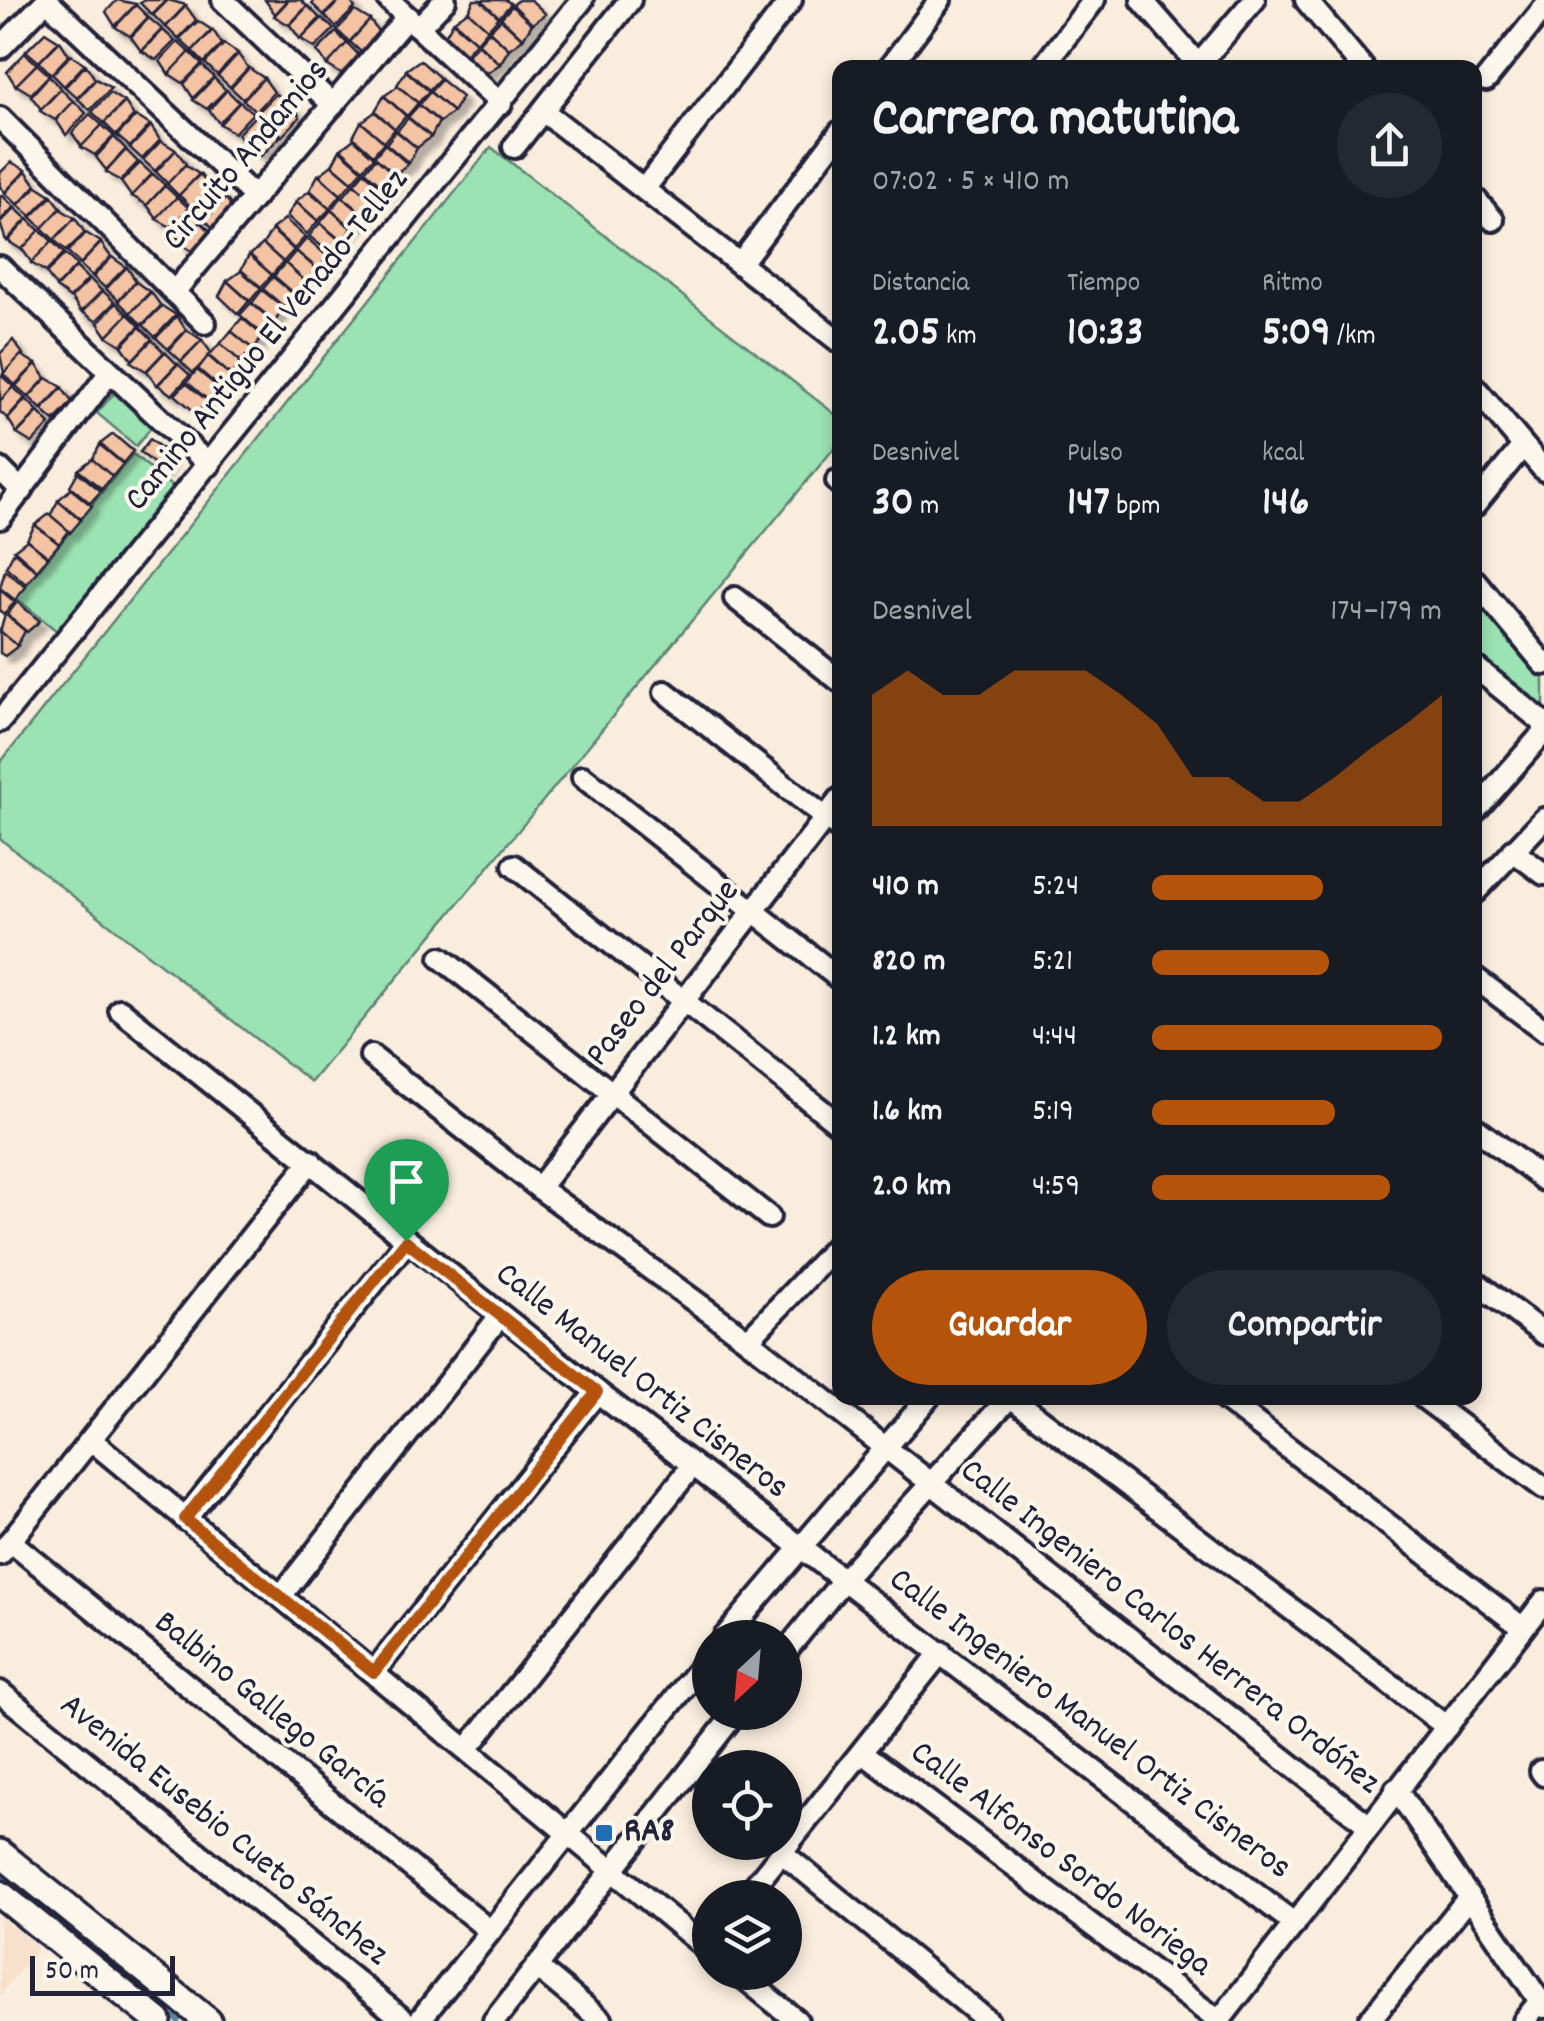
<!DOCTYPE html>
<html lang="es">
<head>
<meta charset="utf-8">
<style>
	body { margin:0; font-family:Dekko,sans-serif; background:#242831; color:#f1f3f6; height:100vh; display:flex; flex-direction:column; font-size:38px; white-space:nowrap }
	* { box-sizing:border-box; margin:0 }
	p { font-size:32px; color:#9ea1a6 }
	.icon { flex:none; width:55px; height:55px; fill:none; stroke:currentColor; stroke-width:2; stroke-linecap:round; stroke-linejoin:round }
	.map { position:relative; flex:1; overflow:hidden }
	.drawer { position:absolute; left:832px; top:60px; width:650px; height:1345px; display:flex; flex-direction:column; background:#171b24; border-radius:20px; box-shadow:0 5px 15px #0003 }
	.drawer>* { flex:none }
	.needle { width:65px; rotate:206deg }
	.controls { position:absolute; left:692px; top:1620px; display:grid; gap:20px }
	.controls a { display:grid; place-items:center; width:110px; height:110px; border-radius:50%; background:#171b24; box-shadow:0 5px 15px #0003; font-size:50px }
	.scale { position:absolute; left:30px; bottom:25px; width:145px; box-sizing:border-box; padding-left:10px; border:5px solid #22223b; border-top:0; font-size:28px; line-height:35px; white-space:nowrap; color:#22223b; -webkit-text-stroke:8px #fbf7ec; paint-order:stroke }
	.pin { position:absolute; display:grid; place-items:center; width:85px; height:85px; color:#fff; margin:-102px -42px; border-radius:50% 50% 50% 0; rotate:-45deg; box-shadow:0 0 10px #0007 }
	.pin .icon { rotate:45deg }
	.round { display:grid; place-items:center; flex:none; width:105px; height:105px; border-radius:52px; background:#242831 }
	.overview { display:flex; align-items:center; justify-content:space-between; height:170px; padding:0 40px }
	h1 { font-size:55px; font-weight:800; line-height:75px }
	.figures { display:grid; grid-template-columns:repeat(3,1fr); gap:15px; height:170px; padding:10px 40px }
	.figures div { display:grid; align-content:center }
	.figures b { font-size:42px; font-weight:800 }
	.figures small { font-size:28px; font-weight:400 }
	.figures p { font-size:28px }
	.chart { height:280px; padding:20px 40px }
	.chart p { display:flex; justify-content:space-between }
	.chart svg { width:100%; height:180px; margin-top:10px; fill:#b45309; opacity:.7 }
	.action { display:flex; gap:20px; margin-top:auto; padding:20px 40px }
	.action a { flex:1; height:115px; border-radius:60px; background:#b45309; color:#fff; font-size:40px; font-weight:800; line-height:115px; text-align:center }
	.action a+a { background:#242831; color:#f1f3f6 }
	ul { padding:0 40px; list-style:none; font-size:32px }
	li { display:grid; grid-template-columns:160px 120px 1fr; align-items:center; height:75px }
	li i { height:25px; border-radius:12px; background:#b45309 }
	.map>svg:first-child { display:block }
</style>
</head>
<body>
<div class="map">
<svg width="1544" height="2021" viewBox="0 0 1544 2021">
	<defs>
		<filter id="shadow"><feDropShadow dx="7" dy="7" stdDeviation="2.5" flood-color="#0004"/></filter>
	</defs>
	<rect width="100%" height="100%" fill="#f9eddd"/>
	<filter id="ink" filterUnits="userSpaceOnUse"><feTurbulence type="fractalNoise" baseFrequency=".01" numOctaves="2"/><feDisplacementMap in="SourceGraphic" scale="20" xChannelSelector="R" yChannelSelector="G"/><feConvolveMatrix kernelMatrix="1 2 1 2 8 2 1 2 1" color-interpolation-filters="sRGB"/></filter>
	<g filter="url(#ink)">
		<!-- built -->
		<path fill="#f7e0cc" d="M0,1917L38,1947L0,1995Z"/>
		<!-- green -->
		<g fill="#9be3b2" stroke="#5e8276" stroke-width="2.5">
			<path d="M491,147L840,418V441L311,1082L0,839V763Z"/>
			<path d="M116,391L155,423L136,446L97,413Z"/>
			<path d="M133,454L182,495L63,636L16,598Z"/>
			<path d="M1475,586L1544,669V719L1475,659Z"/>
		</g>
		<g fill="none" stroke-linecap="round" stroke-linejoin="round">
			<!-- stream -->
			<path stroke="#5a839f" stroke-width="6" d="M0,1876L178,2021"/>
		</g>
		<!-- building -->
		<g fill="#f3c3a3" stroke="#22223b" stroke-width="2.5" filter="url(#shadow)">
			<path d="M117,0L136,4L115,26L106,12Z"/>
			<path d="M143,0H166L152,15L140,3Z"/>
			<path d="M168,0L186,5L165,27L153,15Z"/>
			<path d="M265,0H288L275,14Z"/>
			<path d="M289,0H301L307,6L289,25L274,16Z"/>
			<path d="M315,0H339L324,15L312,4Z"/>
			<path d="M340,0H350L355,8L336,27L325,16Z"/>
			<path d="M480,0L499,17L488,29L468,12L474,0Z"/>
			<path d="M481,0H506L511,4L499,17Z"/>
			<path d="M518,0H531L546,14L532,24L513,5Z"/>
			<path d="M136,5L148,17L130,36L115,27Z"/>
			<path d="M186,6L196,20L178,39L166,27Z"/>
			<path d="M308,6L320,18L300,39L290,25Z"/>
			<path d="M512,6L532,24L523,39L501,18Z"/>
			<path d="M355,11L370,20L349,42L337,30Z"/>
			<path d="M468,11L488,29L477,42L454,21Z"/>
			<path d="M149,18L162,29L141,51L131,37Z"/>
			<path d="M322,18L334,29L315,48L301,39Z"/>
			<path d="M501,19L523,39L509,49L489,31Z"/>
			<path d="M370,20L380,34L362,53L350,42Z"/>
			<path d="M198,21L212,30L192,51L179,39Z"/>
			<path d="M453,22L476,42L465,54L445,36Z"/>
			<path d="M163,30L175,41L156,60L142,51Z"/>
			<path d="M213,30L222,44L204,63L192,51Z"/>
			<path d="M489,31L509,49L500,64L478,43Z"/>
			<path d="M45,32L59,41L39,62L26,51Z"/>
			<path d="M336,32L348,44L327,65L317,51Z"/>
			<path d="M60,41L69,55L51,74L39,62Z"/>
			<path d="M178,42L190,53L169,75L160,61Z"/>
			<path d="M347,43L359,55L341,74L327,65Z"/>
			<path d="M224,44L238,53L217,75L205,63Z"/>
			<path d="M478,44L500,64L486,74L466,56Z"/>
			<path d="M190,52L202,64L183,83L169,74Z"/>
			<path d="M25,53L37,64L16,86L7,72Z"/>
			<path d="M238,54L248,68L230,87L218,76Z"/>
			<path d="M71,55L85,64L64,86L52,74Z"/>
			<path d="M420,60L440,78L429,90L406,70Z"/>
			<path d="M37,64L49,75L31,94L16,85Z"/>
			<path d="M86,65L95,79L77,98L65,87Z"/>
			<path d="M202,65L214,77L193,98L184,84Z"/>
			<path d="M249,68L264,78L243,99L231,88Z"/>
			<path d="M406,71L429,91L418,103L397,85Z"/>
			<path d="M49,76L61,88L41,109L31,96Z"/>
			<path d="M214,78L226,90L207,109L193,100Z"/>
			<path d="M264,78L274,92L256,111L243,100Z"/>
			<path d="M96,79L111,88L90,110L78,99Z"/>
			<path d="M441,80L462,97L453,112L430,92Z"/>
			<path d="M398,86L418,103L407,116L384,96Z"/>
			<path d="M61,89L73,101L55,120L40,111Z"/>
			<path d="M227,90L239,102L219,123L209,110Z"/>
			<path d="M430,92L453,112L440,122L419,105Z"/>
			<path d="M110,93L124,102L104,123L92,112Z"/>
			<path d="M276,94L290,103L270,124L257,113Z"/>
			<path d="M384,96L406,116L395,129L375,111Z"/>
			<path d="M74,101L86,113L66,135L56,120Z"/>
			<path d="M125,102L134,116L116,135L104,123Z"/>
			<path d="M240,102L253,113L234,133L220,124Z"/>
			<path d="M291,103L300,117L282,136L270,124Z"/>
			<path d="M419,105L439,122L431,137L408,117Z"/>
			<path d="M375,112L395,129L384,142L361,122Z"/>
			<path d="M90,114L102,125L82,147L72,133Z"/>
			<path d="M256,115L268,126L247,148L238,134Z"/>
			<path d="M136,116L150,125L130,147L117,136Z"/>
			<path d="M408,118L431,137L417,148L397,131Z"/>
			<path d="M361,122L384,142L373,155L353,137Z"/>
			<path d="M102,125L114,136L95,155L81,147Z"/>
			<path d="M268,125L280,137L261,156L247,147Z"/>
			<path d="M151,126L160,140L142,159L130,148Z"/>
			<path d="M396,131L417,148L409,163L386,144Z"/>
			<path d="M114,137L126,149L106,170L96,157Z"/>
			<path d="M354,139L374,157L363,169L341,149Z"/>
			<path d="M161,141L176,150L155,171L143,160Z"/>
			<path d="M385,144L408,164L395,174L374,157Z"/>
			<path d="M126,150L138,162L120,181L106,172Z"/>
			<path d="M176,150L186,164L168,184L156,172Z"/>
			<path d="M340,150L363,170L352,182L332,165Z"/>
			<path d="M376,158L396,176L388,191L365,171Z"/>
			<path d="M11,162L26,170L5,192L0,187V173Z"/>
			<path d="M140,163L152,174L131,196L121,182Z"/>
			<path d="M185,165L199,174L179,196L167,184Z"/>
			<path d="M332,165L352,182L341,195L319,175Z"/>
			<path d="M26,171L36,185L18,205L5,193Z"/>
			<path d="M364,172L387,191L374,201L354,184Z"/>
			<path d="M153,174L165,185L147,205L132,196Z"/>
			<path d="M200,174L210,188L191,207L179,195Z"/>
			<path d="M318,175L341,195L330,208L310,190Z"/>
			<path d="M354,184L374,201L366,216L343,197Z"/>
			<path d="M37,186L51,195L31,216L18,205Z"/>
			<path d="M165,186L177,197L157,219L147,205Z"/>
			<path d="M211,188L225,198L205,219L192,208Z"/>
			<path d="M309,191L330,209L318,221L296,201Z"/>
			<path d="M2,195L14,207L0,221V197Z"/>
			<path d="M52,196L62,209L43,229L31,217Z"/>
			<path d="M177,197L189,208L171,227L156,219Z"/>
			<path d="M342,197L365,216L352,227L331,210Z"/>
			<path d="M226,198L235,212L217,232L205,220Z"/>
			<path d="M296,202L318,221L307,234L287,216Z"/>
			<path d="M15,208L27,219L6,241L0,223Z"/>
			<path d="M60,209L75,218L54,240L42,228Z"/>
			<path d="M189,209L201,221L181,243L171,229Z"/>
			<path d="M331,210L351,228L343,242L320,223Z"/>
			<path d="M75,218L85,233L66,251L54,240Z"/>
			<path d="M28,219L40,231L22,250L8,241Z"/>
			<path d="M285,219L305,237L294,249L272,229Z"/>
			<path d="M201,222L213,234L195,253L181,244Z"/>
			<path d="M320,223L343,243L330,253L309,236Z"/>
			<path d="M40,230L53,242L32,263L22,249Z"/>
			<path d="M272,230L294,250L283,262L263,244Z"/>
			<path d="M86,233L101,242L80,264L68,252Z"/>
			<path d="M307,238L327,256L319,270L296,251Z"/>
			<path d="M52,241L64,253L46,272L31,263Z"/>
			<path d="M101,243L111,257L92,276L80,265Z"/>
			<path d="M263,244L283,262L272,275L250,255Z"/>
			<path d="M296,251L319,271L305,281L285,264Z"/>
			<path d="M65,254L77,265L56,287L46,273Z"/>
			<path d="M249,255L272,275L261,287L241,270Z"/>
			<path d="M112,257L126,267L105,288L93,277Z"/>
			<path d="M285,263L305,281L297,296L274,276Z"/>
			<path d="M76,267L88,279L70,298L56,288Z"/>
			<path d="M127,267L136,281L118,300L106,289Z"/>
			<path d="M241,271L261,288L250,301L227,281Z"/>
			<path d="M273,277L296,296L283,306L263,289Z"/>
			<path d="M90,279L102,291L81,312L71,298Z"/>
			<path d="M227,281L249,301L238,314L219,296Z"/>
			<path d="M136,282L150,292L130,313L118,301Z"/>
			<path d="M262,290L283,307L275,322L252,303Z"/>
			<path d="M103,291L115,302L96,321L82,312Z"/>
			<path d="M151,292L161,306L142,325L130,313Z"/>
			<path d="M116,303L128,315L107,336L98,323Z"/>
			<path d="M251,303L274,322L261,333L240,315Z"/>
			<path d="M162,306L176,315L155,337L143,325Z"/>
			<path d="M128,314L140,326L121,345L107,336Z"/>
			<path d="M177,316L186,330L168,349L156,338Z"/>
			<path d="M242,318L262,335L254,350L231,331Z"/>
			<path d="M140,327L152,339L132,360L122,346Z"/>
			<path d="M187,330L202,340L181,361L169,350Z"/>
			<path d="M231,331L254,350L240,361L220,344Z"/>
			<path d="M13,340L23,354L4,373L0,354Z"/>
			<path d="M152,340L164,352L146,371L131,362Z"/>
			<path d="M202,340L212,354L193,373L181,362Z"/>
			<path d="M220,343L240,361L232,376L209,356Z"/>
			<path d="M165,352L177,364L157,385L147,371Z"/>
			<path d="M21,355L36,364L15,385L3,374Z"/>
			<path d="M208,356L231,376L218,386L198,369Z"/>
			<path d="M36,364L46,378L28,397L16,386Z"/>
			<path d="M178,364L190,375L172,395L158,385Z"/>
			<path d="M197,370L218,387L210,402L187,382Z"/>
			<path d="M2,376L14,387L0,402V378Z"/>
			<path d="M47,378L62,387L41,409L29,397Z"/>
			<path d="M186,383L209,402L196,413L175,395Z"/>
			<path d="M13,387L25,398L7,418L0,412V401Z"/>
			<path d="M62,388L72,402L54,421L42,410Z"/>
			<path d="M26,399L38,411L17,433L8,419Z"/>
			<path d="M38,412L50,424L32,443L17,434Z"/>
			<path d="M113,434L133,451L123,463L100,444Z"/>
			<path d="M150,439L171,456L163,471L140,452Z"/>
			<path d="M100,445L123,464L112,477L92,460Z"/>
			<path d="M92,459L112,476L102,489L78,470Z"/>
			<path d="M78,472L101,491L90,503L70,486Z"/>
			<path d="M71,489L92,506L81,519L58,500Z"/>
			<path d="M58,501L81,520L70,533L50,516Z"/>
			<path d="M49,514L69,531L59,544L35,525Z"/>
			<path d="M35,525L59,544L48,557L27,540Z"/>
			<path d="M27,540L48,557L37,570L14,550Z"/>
			<path d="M14,552L37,571L26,584L6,567Z"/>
			<path d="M5,570L26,587L15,600L0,588Z"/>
			<path d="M0,590L15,602L4,614L0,611Z"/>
			<path d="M17,602L40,621L27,632L7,615Z"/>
			<path d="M5,614L25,631L17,646L0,632Z"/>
			<path d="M0,631L18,646L5,656L0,653Z"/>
		</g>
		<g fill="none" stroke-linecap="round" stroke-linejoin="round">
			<!-- minor casing -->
			<g stroke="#22223b" stroke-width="28">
				<g id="minor">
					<path d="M46,0L255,197"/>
					<path d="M223,0L333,105"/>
					<path d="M389,0L501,104"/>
					<path d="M1142,0L1201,68"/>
					<path d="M1306,0L1363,68"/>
					<path d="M419,27L445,0"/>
					<path d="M0,48L47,0"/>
					<path d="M889,68L940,0"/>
					<path d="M1042,68L1094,0"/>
					<path d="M1196,68L1254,0"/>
					<path d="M1486,80L1544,8"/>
					<path d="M543,111L840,342"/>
					<path d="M0,118L205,323"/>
					<path d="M514,147L630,0"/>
					<path d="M644,189L791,0"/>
					<path d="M1475,199L1493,220"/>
					<path d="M740,264L840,132"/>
					<path d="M0,267L209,465"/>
					<path d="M174,292L407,17"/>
					<path d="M1475,388L1544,470"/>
					<path d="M0,469L22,491"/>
					<path d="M837,481L840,484"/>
					<path d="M1475,505L1523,446"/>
					<path d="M0,518L110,372"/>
					<path d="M1475,581L1544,664"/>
					<path d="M735,598L840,681"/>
					<path d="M1475,667L1544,723"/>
					<path d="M665,692L840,829"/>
					<path d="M0,721L582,0"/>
					<path d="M583,777L840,979"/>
					<path d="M1475,811L1544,732"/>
					<path d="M1513,851L1544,874"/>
					<path d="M514,866L840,1125"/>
					<path d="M1475,892L1544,819"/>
					<path d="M441,958L769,1217"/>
					<path d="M1475,978L1544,1030"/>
					<path d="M120,1010L597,1392L1295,1924"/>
					<path d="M371,1056L539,1188L748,1340L1368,1825"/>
					<path d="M1475,1128L1544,1180"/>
					<path d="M539,1188L840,799"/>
					<path d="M1475,1282L1544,1334"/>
					<path d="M748,1340L840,1242"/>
					<path d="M1012,1398L1447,1727"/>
					<path d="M1223,1398L1523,1628"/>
					<path d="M1424,1398L1544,1488"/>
					<path d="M91,1440L710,1951"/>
					<path d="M185,1519L407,1241"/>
					<path d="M10,1541L490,1931"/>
					<path d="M0,1554L311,1161"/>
					<path d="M281,1596L500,1316"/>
					<path d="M724,1638L928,1398"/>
					<path d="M785,1652L844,1579L1009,1398"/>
					<path d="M374,1672L597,1392"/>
					<path d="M0,1692L405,2021"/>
					<path d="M468,1748L693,1465"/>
					<path d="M862,1752L1219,2021"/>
					<path d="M1541,1771L1544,1775"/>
					<path d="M1396,1789L1544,2007"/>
					<path d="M781,1852L988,2021"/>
					<path d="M745,1898L941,1652"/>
					<path d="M537,1967L602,2021"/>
					<path d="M737,1972L797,2021"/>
					<path d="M419,2021L710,1655"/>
					<path d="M494,2021L736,1712"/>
					<path d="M1219,2021L1544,1601"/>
					<path d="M1369,2021L1469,1897"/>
					<path d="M1524,2021L1540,2001"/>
				</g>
			</g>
			<!-- major casing -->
			<g stroke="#22223b" stroke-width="32">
				<g id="major">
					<path d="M0,1853L208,2021"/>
					<path d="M0,1894L158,2021"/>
				</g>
			</g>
			<!-- minor -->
			<use href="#minor" stroke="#fbf7ec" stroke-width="20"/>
			<!-- major -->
			<use href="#major" stroke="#fbf7ec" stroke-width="25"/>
		</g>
	</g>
	<g fill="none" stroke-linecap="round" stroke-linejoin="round" filter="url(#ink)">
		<!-- route casing -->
		<g stroke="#fff" stroke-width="20">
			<path id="route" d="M406,1241L597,1392L374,1672L185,1519Z"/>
		</g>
		<!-- route -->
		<use href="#route" stroke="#b45309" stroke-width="12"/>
	</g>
	<!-- markers -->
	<rect fill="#1f6fb2" stroke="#fbf7ec" stroke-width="4" x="594" y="1823" width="20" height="20" rx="5"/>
	<g text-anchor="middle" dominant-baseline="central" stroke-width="8" stroke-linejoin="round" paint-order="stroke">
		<!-- street labels -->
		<g font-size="35" fill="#22223b" stroke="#fbf7ec">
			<text transform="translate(247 156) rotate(-50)">Circuito Andamios</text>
			<text transform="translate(268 341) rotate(-51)">Camino Antiguo El Venado-Tellez</text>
			<text transform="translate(664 974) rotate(-52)">Paseo del Parque</text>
			<text transform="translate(641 1382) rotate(38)">Calle Manuel Ortiz Cisneros</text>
			<text transform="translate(1169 1628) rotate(38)">Calle Ingeniero Carlos Herrera Ordóñez</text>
			<text transform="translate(271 1711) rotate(39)">Balbino Gallego García</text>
			<text transform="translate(1089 1725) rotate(37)">Calle Ingeniero Manuel Ortiz Cisneros</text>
			<text transform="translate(223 1831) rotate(39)">Avenida Eusebio Cueto Sánchez</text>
			<text transform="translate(1060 1860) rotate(37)">Calle Alfonso Sordo Noriega</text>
		</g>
		<!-- poi labels -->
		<g font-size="35" font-weight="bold" fill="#22223b" stroke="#fbf7ec" text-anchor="start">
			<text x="624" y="1833">RA8</text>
		</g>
	</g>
</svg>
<div class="controls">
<a><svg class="needle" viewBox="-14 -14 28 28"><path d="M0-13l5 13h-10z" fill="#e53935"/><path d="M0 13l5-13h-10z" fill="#9ea1a6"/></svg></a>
<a><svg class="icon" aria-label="locate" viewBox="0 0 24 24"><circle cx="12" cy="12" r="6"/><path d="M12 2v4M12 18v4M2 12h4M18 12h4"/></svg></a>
<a><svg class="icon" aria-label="layers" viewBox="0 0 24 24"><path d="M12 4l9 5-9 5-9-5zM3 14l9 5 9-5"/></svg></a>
</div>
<div class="scale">50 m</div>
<div class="pin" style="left:406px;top:1241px;background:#1e9e55"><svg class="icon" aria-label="arrive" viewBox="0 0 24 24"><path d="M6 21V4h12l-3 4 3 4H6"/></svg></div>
<section class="drawer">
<div class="overview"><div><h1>Carrera matutina</h1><p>07:02 · 5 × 410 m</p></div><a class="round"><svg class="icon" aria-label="share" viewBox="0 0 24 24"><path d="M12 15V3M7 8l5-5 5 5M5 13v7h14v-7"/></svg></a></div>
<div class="figures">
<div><p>Distancia</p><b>2.05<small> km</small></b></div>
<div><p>Tiempo</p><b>10:33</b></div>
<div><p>Ritmo</p><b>5:09<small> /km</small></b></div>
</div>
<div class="figures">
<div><p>Desnivel</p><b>30<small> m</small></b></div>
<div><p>Pulso</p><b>147<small> bpm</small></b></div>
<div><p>kcal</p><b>146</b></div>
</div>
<div class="chart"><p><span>Desnivel</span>174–179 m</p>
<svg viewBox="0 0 160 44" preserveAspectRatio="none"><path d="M0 44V12L10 6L20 12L30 12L40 6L50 6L60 6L70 12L80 19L90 32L100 32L110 38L120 38L130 32L140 25L150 19L160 12V44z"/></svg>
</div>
<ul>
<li><b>410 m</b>5:24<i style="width:59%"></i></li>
<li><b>820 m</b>5:21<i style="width:61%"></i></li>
<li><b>1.2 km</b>4:44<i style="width:100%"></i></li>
<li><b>1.6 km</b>5:19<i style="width:63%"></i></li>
<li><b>2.0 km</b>4:59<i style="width:82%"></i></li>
</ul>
<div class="action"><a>Guardar</a><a>Compartir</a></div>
</section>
</div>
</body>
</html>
